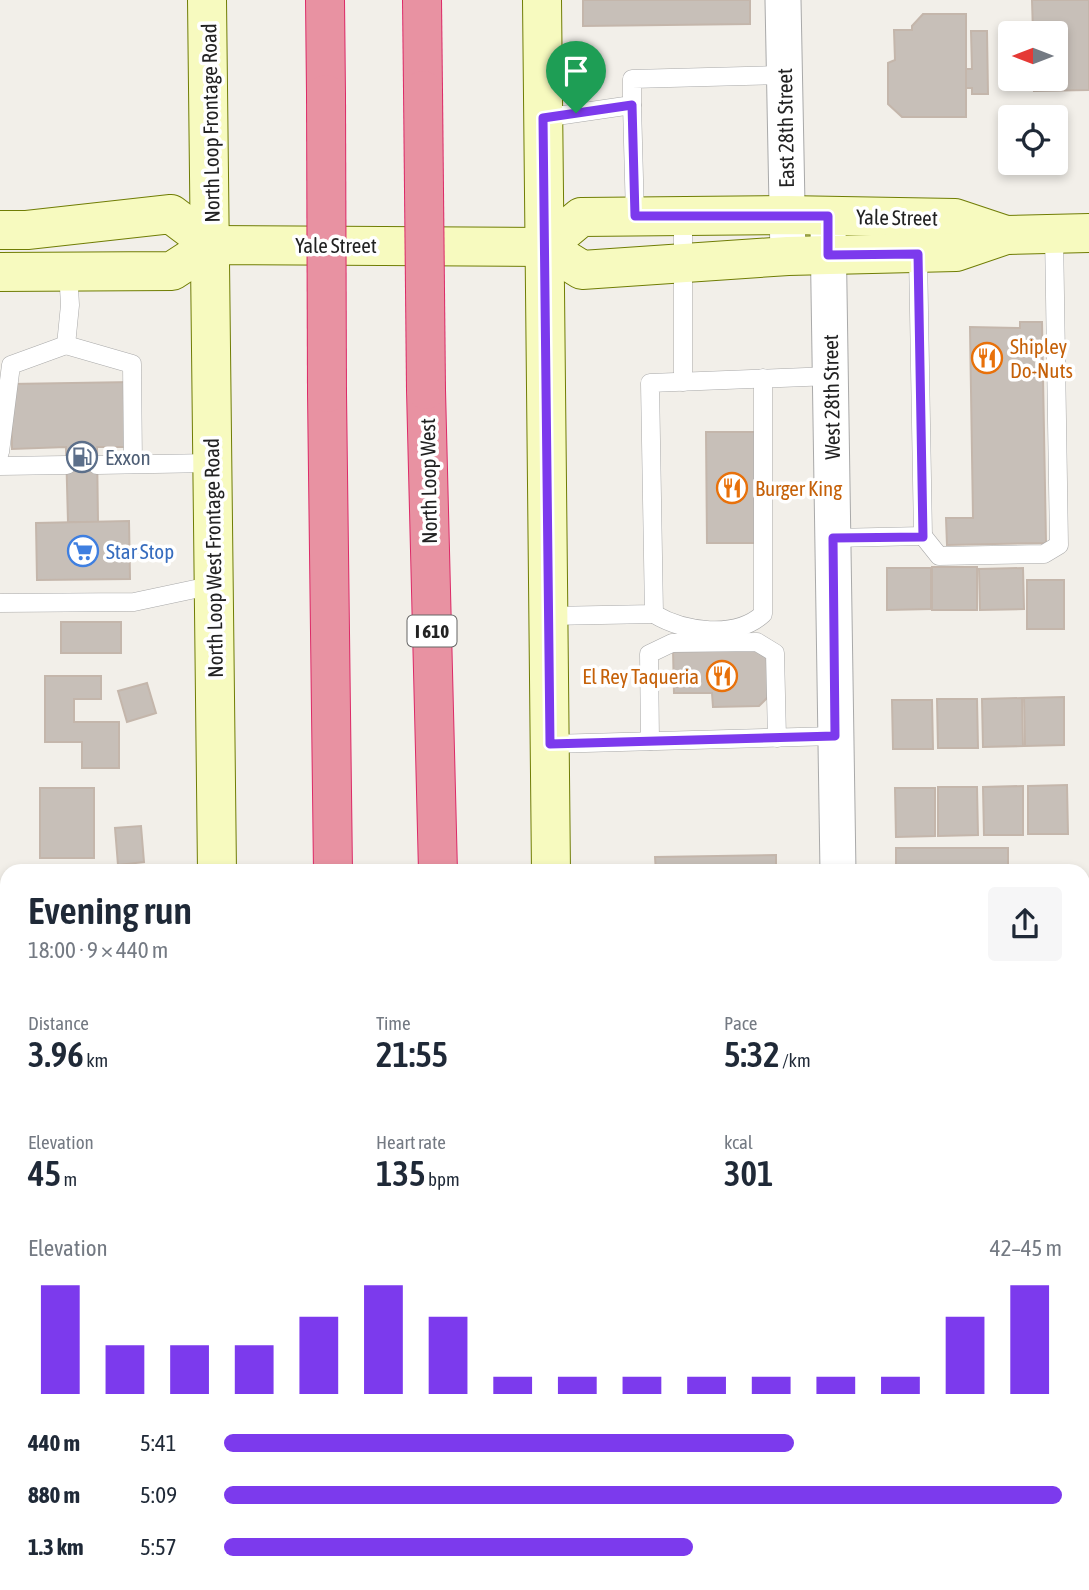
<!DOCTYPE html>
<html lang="en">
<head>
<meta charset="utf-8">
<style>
	body { margin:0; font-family:"Asap Condensed",sans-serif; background:#f6f6f7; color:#1f2937; height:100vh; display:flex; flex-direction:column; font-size:26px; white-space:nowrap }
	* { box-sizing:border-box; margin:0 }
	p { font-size:23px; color:#747a83 }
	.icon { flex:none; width:38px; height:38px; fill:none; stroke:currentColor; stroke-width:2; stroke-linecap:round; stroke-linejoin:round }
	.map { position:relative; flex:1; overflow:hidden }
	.panel { position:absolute; left:0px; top:864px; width:1090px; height:726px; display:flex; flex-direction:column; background:#fff; border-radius:21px 21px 0 0; box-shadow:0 4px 10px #0003 }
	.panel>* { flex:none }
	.needle { width:46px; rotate:270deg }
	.fabs { position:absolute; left:998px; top:21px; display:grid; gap:14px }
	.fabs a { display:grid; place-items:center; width:70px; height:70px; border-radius:7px; background:#fff; box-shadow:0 4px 10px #0003; font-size:35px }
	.pin { position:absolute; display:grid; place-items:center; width:60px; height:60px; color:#fff; margin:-72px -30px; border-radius:50% 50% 50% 0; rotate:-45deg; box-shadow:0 0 7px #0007 }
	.pin .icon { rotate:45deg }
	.round { display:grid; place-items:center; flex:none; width:74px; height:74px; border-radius:7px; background:#f6f6f7 }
	.head { display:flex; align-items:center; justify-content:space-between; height:119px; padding:0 28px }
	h1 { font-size:38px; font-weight:600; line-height:52px }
	.figures { display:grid; grid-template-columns:repeat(3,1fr); gap:10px; height:119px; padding:7px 28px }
	.figures div { display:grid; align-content:center }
	.figures b { font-size:35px; font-weight:600 }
	.figures small { font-size:19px; font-weight:400 }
	.figures p { font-size:19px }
	.chart { height:196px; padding:14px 28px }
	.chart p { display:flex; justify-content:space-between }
	.chart svg { width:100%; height:126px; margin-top:7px; stroke:#7c3aed; stroke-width:6 }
	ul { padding:0 28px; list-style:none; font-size:23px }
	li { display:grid; grid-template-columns:112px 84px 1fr; align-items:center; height:52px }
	li i { height:18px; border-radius:9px; background:#7c3aed }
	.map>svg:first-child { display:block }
</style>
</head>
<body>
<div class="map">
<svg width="1089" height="1590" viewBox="0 0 1089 1590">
	<rect width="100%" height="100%" fill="#f2efe9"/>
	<!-- building -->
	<g fill="#c7bfb8" stroke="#c4b6ab" stroke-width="2">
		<path d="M583,0H750V24L583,26Z"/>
		<path d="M1032,0H1089V90L1034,91V79H1055V33H1033Z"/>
		<path d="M923,14H966V117H902L888,104V63L895,60L894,30H912V26Z"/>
		<path d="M971,31H987L988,94H972V88H966V69H972Z"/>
		<path d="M1020,322H1042L1046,543L947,545L946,518H973L970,327L1020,328Z"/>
		<path d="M133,382L135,447H97L98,522H68L66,447L12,449L11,384Z"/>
		<path d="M706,432H757L758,543H707Z"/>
		<path d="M129,521L130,579L37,580L36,523Z"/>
		<rect x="932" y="567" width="45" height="43"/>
		<path d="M887,568H931V609L887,610Z"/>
		<path d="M1023,568L1024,609L980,610L979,569Z"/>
		<rect x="1027" y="580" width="37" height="49"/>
		<rect x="61" y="622" width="60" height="31"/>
		<path d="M758,648L770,658V695L759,706L713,707L712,693H674L673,649Z"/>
		<path d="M45,676H101V699H74V722H119V768H82V742H45Z"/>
		<path d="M147,683L156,713L127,722L118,691Z"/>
		<path d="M1064,697V745L1025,746L1024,698Z"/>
		<path d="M1022,698L1023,746L983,747L982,699Z"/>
		<path d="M937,699H977L978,748H938Z"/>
		<path d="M892,700H932L933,749H893Z"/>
		<path d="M1067,785L1068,834H1028V786Z"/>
		<path d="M1023,786V835H984L983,787Z"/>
		<path d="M938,787H977L978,835L938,836Z"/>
		<rect x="40" y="788" width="54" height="70"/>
		<path d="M895,788H935V836L896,837Z"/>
		<path d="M141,826L144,862L118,865L115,828Z"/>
		<rect x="896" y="848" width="112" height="24"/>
		<path d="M776,855V872H656L655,857Z"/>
		<rect x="40" y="1584" width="62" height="1"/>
		<rect x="122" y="1584" width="37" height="6"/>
	</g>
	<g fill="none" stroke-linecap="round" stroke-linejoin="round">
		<!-- service casing -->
		<g stroke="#a9a9a9" stroke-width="19">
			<g id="service">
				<path d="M632,105L635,216"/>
				<path d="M543,118L632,105V79L784,75"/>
				<path d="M683,216V382"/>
				<path d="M66,345L132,364L133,464"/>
				<path d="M0,452L11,365L66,345L70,305L68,270"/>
				<path d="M97,465L212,463"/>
				<path d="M0,466L67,465"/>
				<path d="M923,536L939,556L1044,554L1059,545L1054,234"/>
				<path d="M833,538L923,536L918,254"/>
				<path d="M0,603L134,602L214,585"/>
				<path d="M654,614C684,632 736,639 763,614V378"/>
				<path d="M549,616L654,614L650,383L831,376"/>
				<path d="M650,741L649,654L672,643L757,642L775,653L777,738"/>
				<path d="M550,744L835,736"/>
			</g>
		</g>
		<!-- minor casing -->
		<g stroke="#a9a9a9" stroke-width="37">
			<g id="minor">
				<path d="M783,0L788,256"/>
				<path d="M828,226L838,872"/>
				<path d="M1083,1207H1089"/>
				<path d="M848,1584V1590"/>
			</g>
		</g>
		<!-- secondary casing -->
		<g stroke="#707d05" stroke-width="40">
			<g id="secondary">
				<path d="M207,0L217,872"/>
				<path d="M542,0L551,872"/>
				<path d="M0,230H27L171,214L212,245"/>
				<path d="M545,247L581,217L786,215L955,218L1006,235"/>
				<path d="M0,272L172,271L212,245L545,247L582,270L788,256L956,252L1006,235L1089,233"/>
				<path d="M225,1584V1590"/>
				<path d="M561,1584V1590"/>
			</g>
		</g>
		<!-- motorway casing -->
		<g stroke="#dc2a67" stroke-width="40">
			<g id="motorway">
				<path d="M325,0L326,94"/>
				<path d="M422,0L423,90"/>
				<path d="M426,390L438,872"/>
				<path d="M327,393L333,872"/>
				<path d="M344,1584L345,1590"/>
				<path d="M477,1584L478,1590"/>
				<path d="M248,1590V1584"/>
			</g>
		</g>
		<!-- service -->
		<use href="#service" stroke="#fff" stroke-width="18"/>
		<!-- minor -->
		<use href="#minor" stroke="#fff" stroke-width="35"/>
		<!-- secondary -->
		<use href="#secondary" stroke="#f7fabf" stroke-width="38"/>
		<!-- motorway -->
		<use href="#motorway" stroke="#e892a2" stroke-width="38"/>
		<!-- motorway-bridge casing -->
		<g stroke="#dc2a67" stroke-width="40" stroke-linecap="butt">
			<g id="motorway-bridge">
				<path d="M423,90L426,390"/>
				<path d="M326,94L327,393"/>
			</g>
		</g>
		<!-- motorway-bridge -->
		<use href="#motorway-bridge" stroke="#e892a2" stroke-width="38"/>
	</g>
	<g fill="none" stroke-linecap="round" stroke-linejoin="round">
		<!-- route casing -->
		<g stroke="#fff" stroke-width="14">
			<path id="route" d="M632,105L635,216H828V255L918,254L923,537L833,538L835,736L550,744L543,118Z"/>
		</g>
		<!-- route -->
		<use href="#route" stroke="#7c3aed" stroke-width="9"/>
	</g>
	<!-- icons -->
	<defs>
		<g id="restaurant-ring" transform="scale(1.575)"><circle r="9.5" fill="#fff" stroke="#e8710a" stroke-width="1.5"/><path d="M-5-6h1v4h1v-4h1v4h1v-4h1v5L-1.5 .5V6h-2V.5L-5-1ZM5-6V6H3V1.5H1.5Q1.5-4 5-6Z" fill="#e8710a"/></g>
		<g id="fuel-ring" transform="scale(1.575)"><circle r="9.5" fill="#fff" stroke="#5c6f8a" stroke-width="1.5"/><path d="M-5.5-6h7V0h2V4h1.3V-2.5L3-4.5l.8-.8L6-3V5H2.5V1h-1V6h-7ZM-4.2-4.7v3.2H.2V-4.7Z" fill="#5c6f8a"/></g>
		<g id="supermarket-ring" transform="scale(1.575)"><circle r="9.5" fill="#fff" stroke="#3f7fe0" stroke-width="1.5"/><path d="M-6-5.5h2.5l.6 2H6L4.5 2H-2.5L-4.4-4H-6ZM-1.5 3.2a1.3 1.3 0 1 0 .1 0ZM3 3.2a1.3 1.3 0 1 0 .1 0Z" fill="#3f7fe0"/></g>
	</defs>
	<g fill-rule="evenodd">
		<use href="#restaurant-ring" x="987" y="358"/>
		<use href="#fuel-ring" x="82" y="457"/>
		<use href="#restaurant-ring" x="732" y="488"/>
		<use href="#supermarket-ring" x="83" y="551"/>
		<use href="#restaurant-ring" x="722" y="676"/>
	</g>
	<g text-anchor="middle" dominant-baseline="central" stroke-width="7" stroke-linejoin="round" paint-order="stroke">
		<!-- shield labels -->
		<rect fill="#fff" stroke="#646464" stroke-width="2" x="407.5" y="615.5" width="49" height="31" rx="5"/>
		<g font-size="19" font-weight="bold" fill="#222">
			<text x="432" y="631">I 610</text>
		</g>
		<!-- street labels -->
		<g font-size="21" fill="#222" stroke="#fff">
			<text transform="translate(210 123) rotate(-91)">North Loop Frontage Road</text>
			<text transform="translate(785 128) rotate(-91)">East 28th Street</text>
			<text transform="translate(897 217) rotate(1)">Yale Street</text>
			<text x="336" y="245">Yale Street</text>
			<text transform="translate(831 397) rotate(-91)">West 28th Street</text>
			<text transform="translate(428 481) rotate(-91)">North Loop West</text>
			<text transform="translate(213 558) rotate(-91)">North Loop West Frontage Road</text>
		</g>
		<!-- food labels -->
		<g font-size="21" fill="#c56008" stroke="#fff" text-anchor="start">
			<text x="1010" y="346">Shipley<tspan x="1010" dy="24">Do-Nuts</tspan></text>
			<text x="755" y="488">Burger King</text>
			<text x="699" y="676" text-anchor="end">El Rey Taqueria</text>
		</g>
		<!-- service labels -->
		<g font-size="21" fill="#4e5e75" stroke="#fff" text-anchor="start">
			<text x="105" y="457">Exxon</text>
		</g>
		<!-- shop labels -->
		<g font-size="21" fill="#366cbe" stroke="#fff" text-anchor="start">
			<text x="106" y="551">Star Stop</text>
		</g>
	</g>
</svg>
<div class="fabs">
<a><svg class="needle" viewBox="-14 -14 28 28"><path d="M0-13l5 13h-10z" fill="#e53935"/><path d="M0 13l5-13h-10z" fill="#747a83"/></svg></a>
<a><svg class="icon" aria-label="locate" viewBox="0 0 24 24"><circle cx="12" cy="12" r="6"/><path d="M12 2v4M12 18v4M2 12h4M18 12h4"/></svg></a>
</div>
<div class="pin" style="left:576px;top:113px;background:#1e9e55"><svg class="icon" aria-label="arrive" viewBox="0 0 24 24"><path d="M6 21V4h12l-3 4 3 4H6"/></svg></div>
<section class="panel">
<div class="head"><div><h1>Evening run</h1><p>18:00 · 9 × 440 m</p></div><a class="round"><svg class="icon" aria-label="share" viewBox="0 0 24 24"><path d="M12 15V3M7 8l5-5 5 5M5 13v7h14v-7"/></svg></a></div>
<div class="figures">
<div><p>Distance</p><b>3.96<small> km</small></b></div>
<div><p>Time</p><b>21:55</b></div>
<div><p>Pace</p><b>5:32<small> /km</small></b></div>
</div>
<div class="figures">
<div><p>Elevation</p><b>45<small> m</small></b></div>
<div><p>Heart rate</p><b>135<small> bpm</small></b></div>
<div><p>kcal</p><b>301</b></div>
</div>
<div class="chart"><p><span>Elevation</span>42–45 m</p>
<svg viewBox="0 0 160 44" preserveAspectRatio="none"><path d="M5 44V6M15 44V27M25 44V27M35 44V27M45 44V17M55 44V6M65 44V17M75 44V38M85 44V38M95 44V38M105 44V38M115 44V38M125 44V38M135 44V38M145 44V17M155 44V6"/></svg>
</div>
<ul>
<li><b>440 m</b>5:41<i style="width:68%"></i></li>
<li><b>880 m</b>5:09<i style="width:100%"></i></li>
<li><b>1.3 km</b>5:57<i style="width:56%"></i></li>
</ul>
</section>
</div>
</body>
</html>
